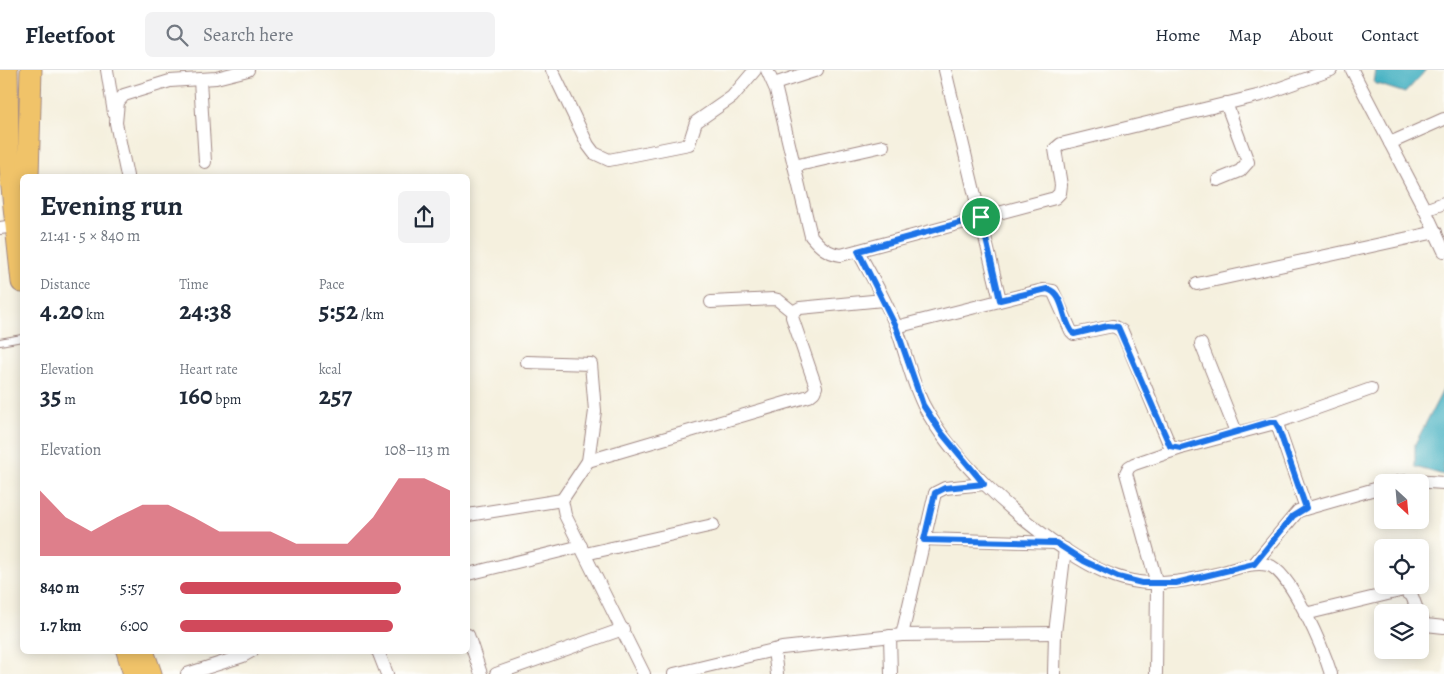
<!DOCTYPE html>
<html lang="en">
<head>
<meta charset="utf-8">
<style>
	body { margin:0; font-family:Alegreya,serif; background:#f2f2f3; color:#1f2937; height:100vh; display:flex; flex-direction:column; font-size:19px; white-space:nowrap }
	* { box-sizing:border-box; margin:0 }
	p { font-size:16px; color:#747a83 }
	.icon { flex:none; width:28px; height:28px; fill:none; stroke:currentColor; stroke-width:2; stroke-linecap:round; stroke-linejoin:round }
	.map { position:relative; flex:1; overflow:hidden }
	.drawer { position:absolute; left:20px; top:104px; width:450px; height:480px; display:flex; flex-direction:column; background:#fff; border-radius:8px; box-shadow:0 2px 12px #0003 }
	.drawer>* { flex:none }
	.needle { width:32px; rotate:154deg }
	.controls { position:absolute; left:1374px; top:404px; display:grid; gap:10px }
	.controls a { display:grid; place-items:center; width:55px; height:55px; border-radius:8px; background:#fff; box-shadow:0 2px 12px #0003; font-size:25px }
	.pin { position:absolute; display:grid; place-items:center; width:42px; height:42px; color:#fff; margin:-21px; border:2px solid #fff; border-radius:50%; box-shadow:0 1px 5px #0007 }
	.round { display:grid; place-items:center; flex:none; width:52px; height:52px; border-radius:8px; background:#f2f2f3 }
	.head { display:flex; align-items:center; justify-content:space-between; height:85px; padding:0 20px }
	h1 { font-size:28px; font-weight:600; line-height:38px }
	.stats { display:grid; grid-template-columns:repeat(3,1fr); gap:8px; height:85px; padding:5px 20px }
	.stats div { display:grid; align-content:center }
	.stats b { font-size:25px; font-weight:600 }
	.stats small { font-size:14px; font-weight:400 }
	.stats p { font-size:14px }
	.chart { height:140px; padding:10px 20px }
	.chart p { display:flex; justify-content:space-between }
	.chart svg { width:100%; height:90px; margin-top:5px; fill:#d1495b; opacity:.7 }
	ul { padding:0 20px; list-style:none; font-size:16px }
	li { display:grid; grid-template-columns:80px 60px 1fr; align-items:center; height:38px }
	li i { height:12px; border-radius:6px; background:#d1495b }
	header { display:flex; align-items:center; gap:30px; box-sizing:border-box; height:70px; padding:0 25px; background:#fff; border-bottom:1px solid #e0e1e3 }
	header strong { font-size:24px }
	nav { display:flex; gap:28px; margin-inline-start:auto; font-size:18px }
	.search { width:350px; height:45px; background:#f2f2f3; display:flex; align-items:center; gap:12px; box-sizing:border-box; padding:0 18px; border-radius:8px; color:#747a83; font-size:19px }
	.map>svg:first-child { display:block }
</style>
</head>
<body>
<header>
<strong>Fleetfoot</strong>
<div class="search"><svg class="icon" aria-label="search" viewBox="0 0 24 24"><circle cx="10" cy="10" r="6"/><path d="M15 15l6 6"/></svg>Search here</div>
<nav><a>Home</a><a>Map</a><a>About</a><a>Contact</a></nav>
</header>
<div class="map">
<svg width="1444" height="604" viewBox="0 0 1444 604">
	<rect width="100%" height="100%" fill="#fdfcf7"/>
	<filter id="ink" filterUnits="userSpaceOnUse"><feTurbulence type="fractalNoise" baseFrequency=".02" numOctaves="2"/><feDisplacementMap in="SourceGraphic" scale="10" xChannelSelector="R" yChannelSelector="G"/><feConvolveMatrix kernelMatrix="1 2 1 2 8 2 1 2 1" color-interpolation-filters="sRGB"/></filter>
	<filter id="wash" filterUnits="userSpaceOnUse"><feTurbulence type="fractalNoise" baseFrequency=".0096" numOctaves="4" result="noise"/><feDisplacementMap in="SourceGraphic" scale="20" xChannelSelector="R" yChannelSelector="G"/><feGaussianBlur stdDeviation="1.12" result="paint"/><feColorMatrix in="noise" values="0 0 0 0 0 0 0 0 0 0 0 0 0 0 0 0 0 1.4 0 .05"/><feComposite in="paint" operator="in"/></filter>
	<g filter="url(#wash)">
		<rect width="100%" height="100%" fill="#f5f0de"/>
		<!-- water -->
		<g fill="#45b1c2" stroke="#486876">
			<path d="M1376,0H1426L1405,23L1374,13Z"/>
			<path d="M1444,318V405L1415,397V374Z"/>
		</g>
	</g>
	<g filter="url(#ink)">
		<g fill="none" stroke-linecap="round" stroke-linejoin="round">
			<!-- service casing -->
			<g stroke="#a08884" stroke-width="8">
				<path id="service" d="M0,272L22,268"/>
			</g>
			<!-- minor casing -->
			<g stroke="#a08884" stroke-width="14">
				<g id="minor">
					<path d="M107,0L114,43"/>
					<path d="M552,0L588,75L594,83L609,90L689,74L696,52L732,27L755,0"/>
					<path d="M767,0L776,20L811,166C820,177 827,183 841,185L1055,128L1060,123L1061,115L1055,79L1061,74L1261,25L1331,0"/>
					<path d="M945,0L1000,230"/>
					<path d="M1352,0L1425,140L1444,181"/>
					<path d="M200,10L205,92"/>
					<path d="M774,14L817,0"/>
					<path d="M1390,73L1444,49"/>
					<path d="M794,96L883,76"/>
					<path d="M127,106L116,53L118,32L124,25L170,11L216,8L248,0"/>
					<path d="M1218,110L1240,101L1248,92L1226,33"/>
					<path d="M1425,140L1444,133"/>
					<path d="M0,158L15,156"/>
					<path d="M858,181C871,206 887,232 897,259C906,284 911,310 923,334C951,389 1015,447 1067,481C1125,519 1154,519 1220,503C1235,499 1253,491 1268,495C1291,501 1324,581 1331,604"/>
					<path d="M1197,214L1436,162"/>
					<path d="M711,232L774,229L778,230L793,242"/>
					<path d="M896,257L1043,220L1053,221L1071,261L1074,264L1113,256L1122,261L1170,376L1181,378L1275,353L1278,357L1306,438"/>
					<path d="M1201,274L1236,362"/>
					<path d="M527,292L591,294L595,341L588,391L562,430L565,445L644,604"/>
					<path d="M1275,353L1371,319"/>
					<path d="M588,391L809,326L814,322L816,317L792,247L793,242L800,238L883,230"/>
					<path d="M1398,412L1413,411L1444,413"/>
					<path d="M468,445L562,430"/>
					<path d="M924,469L1056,473"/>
					<path d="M585,484L713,455"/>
					<path d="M1254,494L1298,441L1382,417"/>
					<path d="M468,504L581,476"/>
					<path d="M1305,544L1404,520L1412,526L1418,542"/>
					<path d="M1420,547L1426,555L1444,557"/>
					<path d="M468,565L481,604"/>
					<path d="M902,565L935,423L945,418L984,414"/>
					<path d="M890,566L891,604"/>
					<path d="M774,580L777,604"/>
					<path d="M378,581L387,604"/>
					<path d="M187,604L243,586L252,581"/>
					<path d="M496,604L623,559"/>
					<path d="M674,604L782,578L902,565L1055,563"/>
					<path d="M1054,604L1055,563L1065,479"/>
					<path d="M1156,604L1157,514L1126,403L1129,397L1134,394L1181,378"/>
				</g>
			</g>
			<!-- trunk casing -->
			<g stroke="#a08884" stroke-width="23">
				<g id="trunk">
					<path d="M7,0L8,80L22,212"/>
					<path d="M28,106L31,0"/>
					<path d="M127,581L134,604"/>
					<path d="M143,581L151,604"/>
				</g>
			</g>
			<!-- service -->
			<use href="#service" stroke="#fff" stroke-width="6"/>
			<!-- minor -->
			<use href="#minor" stroke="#fff" stroke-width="12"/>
			<!-- trunk -->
			<use href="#trunk" stroke="#f0c369" stroke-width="21"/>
		</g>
	</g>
	<g fill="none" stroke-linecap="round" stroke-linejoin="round" filter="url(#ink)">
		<!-- route casing -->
		<g stroke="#fff" stroke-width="10">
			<path id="route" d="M981,147L1000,230L1047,219C1065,223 1062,253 1074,264L1108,256L1118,257L1170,376L1181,378L1270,352H1275L1278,357L1306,438L1293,446L1254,494L1176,513H1142L1118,507L1084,491L1056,473L924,470L935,423L945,418L984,414L940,361L923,335L896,257L858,181Z"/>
		</g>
		<!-- route -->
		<use href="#route" stroke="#1a73e8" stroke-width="6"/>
	</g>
</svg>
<div class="controls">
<a><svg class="needle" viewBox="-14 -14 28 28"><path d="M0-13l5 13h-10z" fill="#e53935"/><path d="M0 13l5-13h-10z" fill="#747a83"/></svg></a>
<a><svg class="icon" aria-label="locate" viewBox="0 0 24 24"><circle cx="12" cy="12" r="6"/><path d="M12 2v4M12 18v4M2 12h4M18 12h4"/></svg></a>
<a><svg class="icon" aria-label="layers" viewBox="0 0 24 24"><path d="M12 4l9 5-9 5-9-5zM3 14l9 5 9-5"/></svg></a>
</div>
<div class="pin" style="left:981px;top:147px;background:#1e9e55"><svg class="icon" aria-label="arrive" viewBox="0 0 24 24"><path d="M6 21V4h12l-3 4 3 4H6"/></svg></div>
<section class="drawer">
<div class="head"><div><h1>Evening run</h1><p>21:41 · 5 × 840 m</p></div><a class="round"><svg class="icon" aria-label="share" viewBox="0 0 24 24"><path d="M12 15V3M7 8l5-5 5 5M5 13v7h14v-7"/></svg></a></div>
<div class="stats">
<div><p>Distance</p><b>4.20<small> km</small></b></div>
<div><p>Time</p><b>24:38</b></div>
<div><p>Pace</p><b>5:52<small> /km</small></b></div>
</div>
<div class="stats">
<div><p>Elevation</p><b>35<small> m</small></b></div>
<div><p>Heart rate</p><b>160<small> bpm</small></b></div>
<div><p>kcal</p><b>257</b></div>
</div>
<div class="chart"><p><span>Elevation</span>108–113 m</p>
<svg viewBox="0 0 160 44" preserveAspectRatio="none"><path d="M0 44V12L10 25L20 32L30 25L40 19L50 19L60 25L70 32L80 32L90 32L100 38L110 38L120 38L130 25L140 6L150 6L160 12V44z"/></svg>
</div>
<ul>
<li><b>840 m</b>5:57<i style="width:82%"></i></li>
<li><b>1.7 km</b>6:00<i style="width:79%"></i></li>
</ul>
</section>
</div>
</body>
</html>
